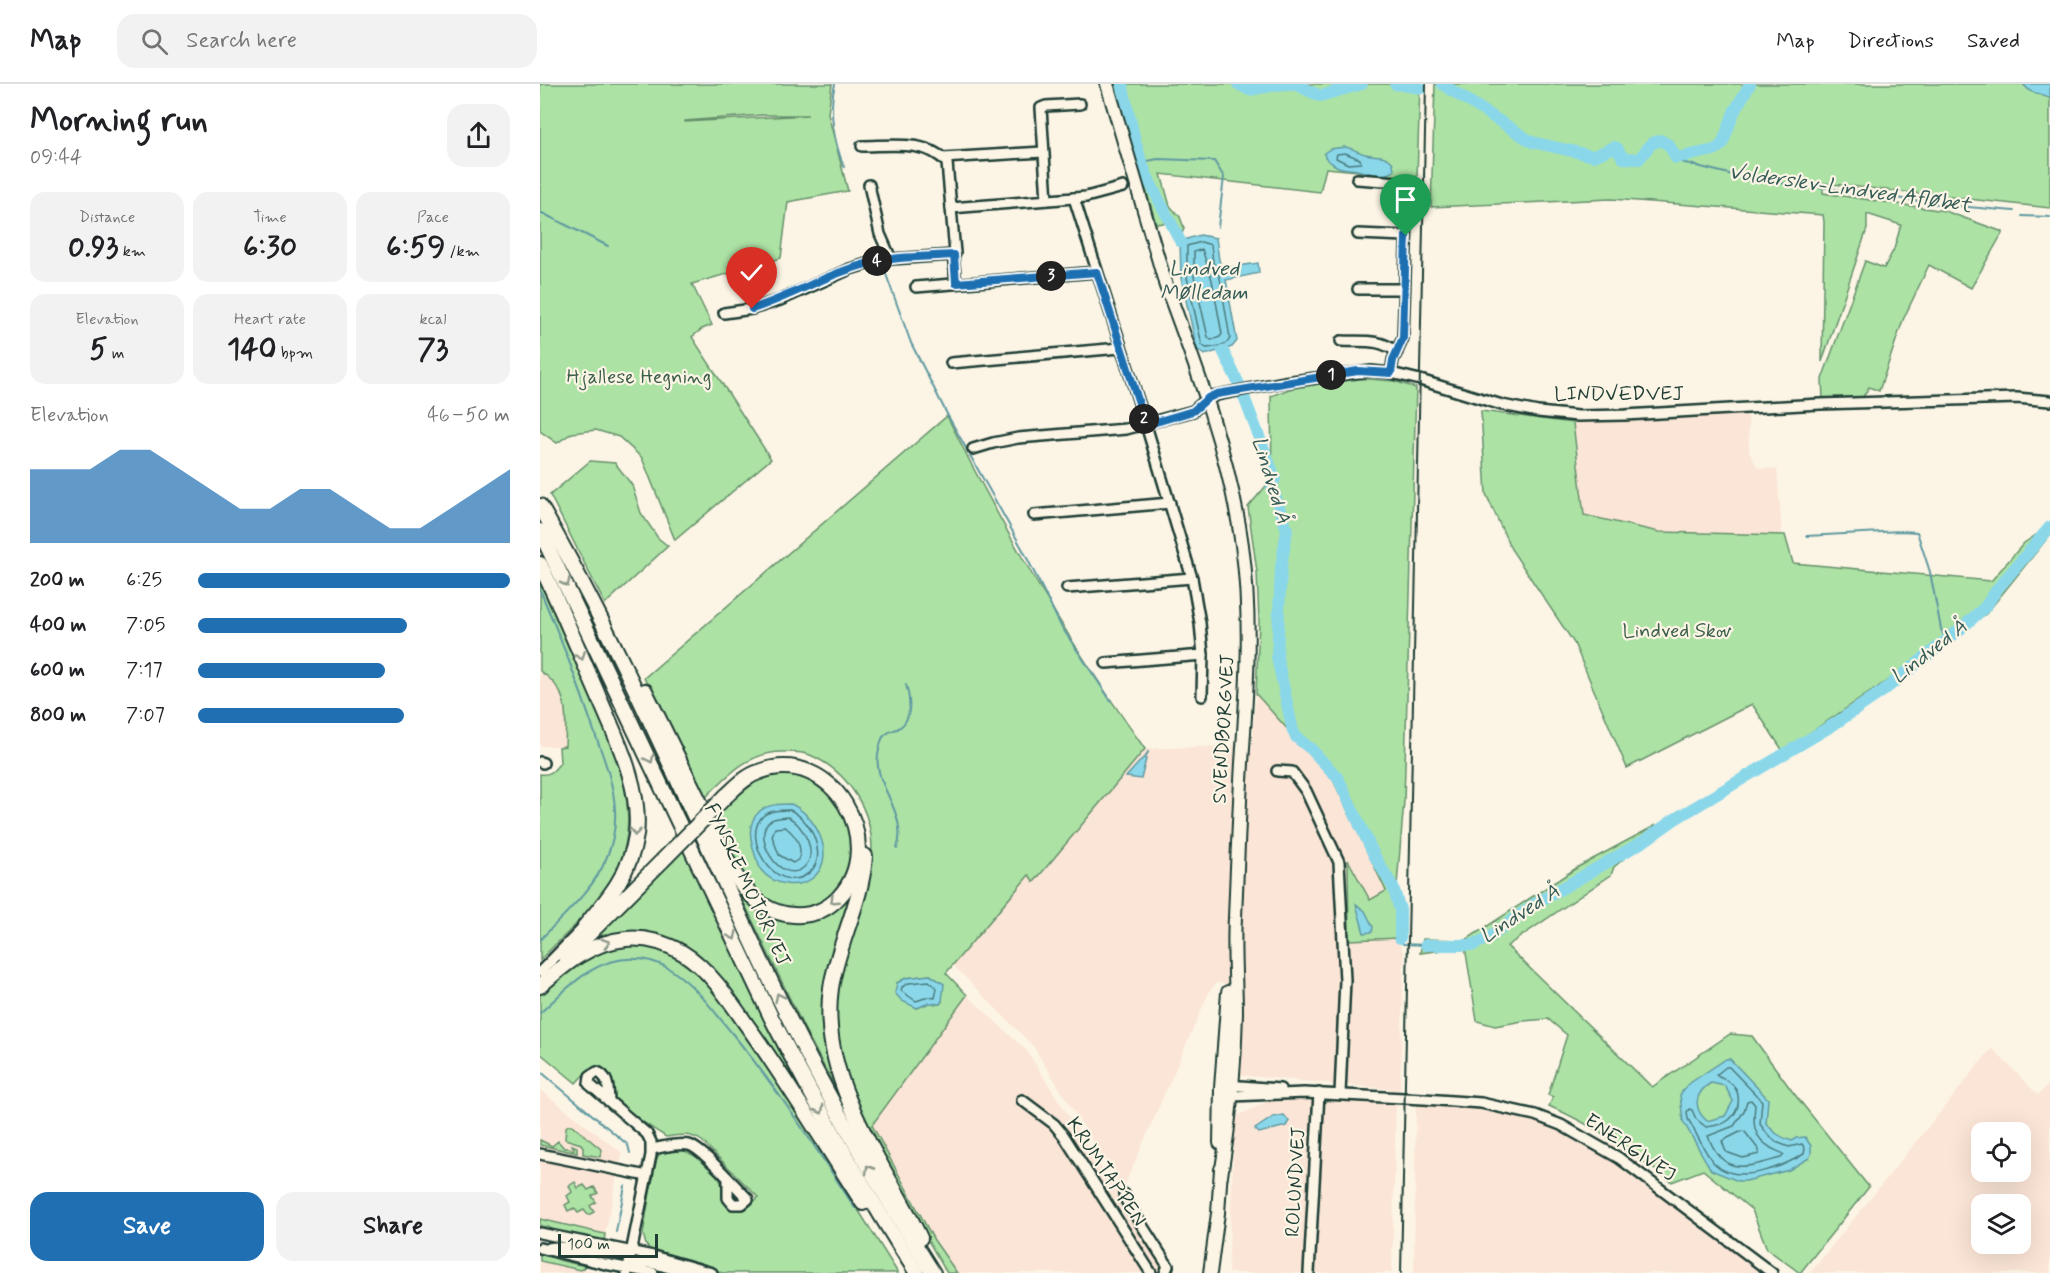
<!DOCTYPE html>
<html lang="en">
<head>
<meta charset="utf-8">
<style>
	body { margin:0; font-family:Mynerve,sans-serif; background:#f2f2f2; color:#202124; height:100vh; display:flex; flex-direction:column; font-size:22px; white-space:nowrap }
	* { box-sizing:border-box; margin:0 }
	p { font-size:20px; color:#757577 }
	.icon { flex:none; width:33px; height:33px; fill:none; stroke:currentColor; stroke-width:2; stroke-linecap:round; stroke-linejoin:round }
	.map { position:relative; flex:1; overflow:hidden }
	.panel { display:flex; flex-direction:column; background:#fff; width:540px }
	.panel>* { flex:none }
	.tools { position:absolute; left:1431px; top:1038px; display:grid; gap:12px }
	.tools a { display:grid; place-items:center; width:60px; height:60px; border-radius:12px; background:#fff; box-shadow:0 6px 24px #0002; font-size:30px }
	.scale { position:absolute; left:18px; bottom:15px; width:100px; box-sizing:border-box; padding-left:6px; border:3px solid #1f3d34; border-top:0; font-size:16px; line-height:21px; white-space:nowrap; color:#1f3d34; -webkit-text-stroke:4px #fcf5e5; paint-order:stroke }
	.pin { position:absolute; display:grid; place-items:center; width:51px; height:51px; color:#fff; margin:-62px -26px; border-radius:50% 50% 50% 0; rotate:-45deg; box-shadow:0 0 6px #0007 }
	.pin .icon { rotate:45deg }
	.km { position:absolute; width:30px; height:30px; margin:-15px; border-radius:50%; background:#222; color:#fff; font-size:16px; line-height:30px; text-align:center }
	.round { display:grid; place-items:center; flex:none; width:63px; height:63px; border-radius:18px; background:#f2f2f2 }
	.overview { display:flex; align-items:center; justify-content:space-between; height:102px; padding:0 30px }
	h1 { font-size:33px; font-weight:700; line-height:45px }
	.stats { display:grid; grid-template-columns:repeat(3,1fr); gap:9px; height:102px; padding:6px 30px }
	.stats div { display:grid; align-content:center; border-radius:15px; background:#f2f2f2; text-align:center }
	.stats b { font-size:30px; font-weight:700 }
	.stats small { font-size:16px; font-weight:400 }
	.stats p { font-size:16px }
	.chart { height:168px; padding:12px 30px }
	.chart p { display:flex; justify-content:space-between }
	.chart svg { width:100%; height:108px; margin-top:6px; fill:#1f6fb2; opacity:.7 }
	.cta { display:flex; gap:12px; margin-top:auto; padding:12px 30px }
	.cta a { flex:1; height:69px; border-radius:18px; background:#1f6fb2; color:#fff; font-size:24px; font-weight:700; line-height:69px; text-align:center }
	.cta a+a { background:#f2f2f2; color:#202124 }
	ul { padding:0 30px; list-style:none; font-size:20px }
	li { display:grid; grid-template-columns:96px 72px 1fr; align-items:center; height:45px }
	li i { height:15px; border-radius:8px; background:#1f6fb2 }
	header { display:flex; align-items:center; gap:36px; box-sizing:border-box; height:84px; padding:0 30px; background:#fff; border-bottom:2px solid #e0e0e0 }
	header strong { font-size:28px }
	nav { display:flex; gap:33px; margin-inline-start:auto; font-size:21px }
	.search { width:420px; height:54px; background:#f2f2f2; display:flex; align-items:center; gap:15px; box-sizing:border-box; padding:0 21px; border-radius:18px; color:#757577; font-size:22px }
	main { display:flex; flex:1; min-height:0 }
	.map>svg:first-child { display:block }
</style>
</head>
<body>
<header>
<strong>Map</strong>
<div class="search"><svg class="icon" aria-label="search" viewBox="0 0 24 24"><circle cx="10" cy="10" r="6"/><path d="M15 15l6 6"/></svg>Search here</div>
<nav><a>Map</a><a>Directions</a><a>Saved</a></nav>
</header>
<main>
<section class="panel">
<div class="overview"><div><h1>Morning run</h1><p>09:44</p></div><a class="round"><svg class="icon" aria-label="share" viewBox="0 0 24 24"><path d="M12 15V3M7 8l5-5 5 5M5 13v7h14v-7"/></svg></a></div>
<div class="stats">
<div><p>Distance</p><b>0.93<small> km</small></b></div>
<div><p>Time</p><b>6:30</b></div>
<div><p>Pace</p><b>6:59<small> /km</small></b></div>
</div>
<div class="stats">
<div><p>Elevation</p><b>5<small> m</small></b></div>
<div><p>Heart rate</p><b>140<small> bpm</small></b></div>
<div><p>kcal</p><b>73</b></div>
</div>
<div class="chart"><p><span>Elevation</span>46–50 m</p>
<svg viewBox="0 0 160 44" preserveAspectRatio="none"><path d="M0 44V14L10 14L20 14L30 6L40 6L50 14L60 22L70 30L80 30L90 22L100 22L110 30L120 38L130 38L140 30L150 22L160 14V44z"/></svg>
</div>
<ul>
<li><b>200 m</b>6:25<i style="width:100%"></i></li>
<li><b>400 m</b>7:05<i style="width:67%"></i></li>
<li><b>600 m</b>7:17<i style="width:60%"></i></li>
<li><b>800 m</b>7:07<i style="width:66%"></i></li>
</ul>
<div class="cta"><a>Save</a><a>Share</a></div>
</section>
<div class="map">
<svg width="1510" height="1189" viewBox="0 0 1510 1189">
	<rect width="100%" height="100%" fill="#fcf5e5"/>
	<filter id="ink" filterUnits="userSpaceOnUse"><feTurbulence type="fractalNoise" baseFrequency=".0167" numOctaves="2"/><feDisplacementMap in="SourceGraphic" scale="12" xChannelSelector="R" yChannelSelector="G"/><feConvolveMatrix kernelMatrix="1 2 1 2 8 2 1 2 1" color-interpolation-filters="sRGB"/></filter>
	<g filter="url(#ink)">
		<!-- built -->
		<g fill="#fbe5d6" fill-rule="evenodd">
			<path d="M1208,328L1209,368L1218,384L1237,385L1242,451L1119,448L1043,431L1033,334L1068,336Z"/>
			<path d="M0,587L14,599L24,614L26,629L25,662H0Z"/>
			<path d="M716,610L793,696L855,824L857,854L864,869L860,1006L698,991L702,901L677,899L670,906L583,1105L493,962L411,879L605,665L712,661Z"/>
			<path d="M427,911L487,967L620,1175L632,1189H417L387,1144L332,1041Z"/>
			<path d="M1452,964L1498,1011L1510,999V1189H1270ZM1442,1048H1480V1088H1442ZM1442,1120H1480V1160H1442Z"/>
			<path d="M0,1006L82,1069L65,1150L0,1135Z"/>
			<path d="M876,1010L966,1019L1028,1040L1074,1061L1242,1189H874Z"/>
			<path d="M734,1014L856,1016L852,1189H688L695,1033Z"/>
			<path d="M0,1176L58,1188V1189H0Z"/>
		</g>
		<!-- green -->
		<g fill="#ace2a4" stroke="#66906c" stroke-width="1.5" fill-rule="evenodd">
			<path d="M0,0H292L288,30L308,107L248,118L241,174L152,200L172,241L162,245L152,253L231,375L135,456L102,374L79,353L56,346L32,349L17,359L0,347ZM223,31H268L145,38V37Z"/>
			<path d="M575,0H880L877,94L831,92L818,87L786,84L780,108L621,90L630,122L640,133L644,144L642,150H638L633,138L616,140Z"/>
			<path d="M895,0H1483L1491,7L1510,14V124L1283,99V109L1405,127L1463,148L1431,204L1389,181L1363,236L1339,307L1329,303L1323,313L1283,315L1282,295L1325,177L1344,184L1354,165L1361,141L1327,130V145L1282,278L1284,138L1283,131L1071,115L891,123Z"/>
			<path d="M816,294L854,297L876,304L864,717L856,813L862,835L860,854L809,856L808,776L830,816L846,807L793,696L716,610L719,538L717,488L708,423L732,395L731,312L749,305Z"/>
			<path d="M941,327L1033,339L1044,431L1119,448L1245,451L1253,479L1451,497L1484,459L1505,445L1510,451L1446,530L1243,667L1212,620L1087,684L1034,559L971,465L946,410Z"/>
			<path d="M407,332C464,448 530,560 605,665L494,798L489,791L406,889L427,911L332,1041L394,1156L417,1189H407C386,1154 366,1118 347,1082C325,1038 303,995 297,946C291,901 307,859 320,817C325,801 332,785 332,769C333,727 308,687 270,671C263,668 255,668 247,668C210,666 188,691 164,715L104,594ZM390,891L401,899L402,917L400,920L389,919L377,924L357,899L366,894Z"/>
			<path d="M50,377L75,379L92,401L101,429L118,454L128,462L65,520L10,411Z"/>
			<path d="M0,492C15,527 30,562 45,597C70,656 108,727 75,790C58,823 26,849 0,876V690C10,692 14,686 20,679L19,663L25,662C26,629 30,607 0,587Z"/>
			<path d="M222,690H268L297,714L313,755L307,795L286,818L263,826L230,821L206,800L172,732L203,701Z"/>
			<path d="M1116,741L1118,746L1074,783L1071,791L967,862L1112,1003L1190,950L1212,952L1252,1007L1329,1103L1260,1189L1227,1165L1212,1126L1163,1086L1132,1098C1091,1068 1056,1042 1009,1022L1013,1013L1008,1011L1027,951L1008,935L983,937L955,942L937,937L925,863L880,869L883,855L926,856L1038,783Z"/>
			<path d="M144,765L263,1011L204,926L137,859L108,849L71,850L43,862Z"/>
			<path d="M195,800L253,834L312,802L317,803L289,891L308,1028L264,944Z"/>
			<path d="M75,862C97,862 117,862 136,874C183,903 227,980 256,1027C290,1081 324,1135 358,1189H182L161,1179L109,1165L106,1161L103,1150L115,1078C126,1047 171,1078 180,1096C183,1102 182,1109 183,1116L192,1126C205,1128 211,1122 218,1113L162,1057C150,1049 140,1051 126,1053C114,1045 80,1025 74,1012C71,1003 75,996 68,989C63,985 57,984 50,984L36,999L0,969V909L45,873Z"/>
			<path d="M29,1041H32L62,1066L60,1073L43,1070V1063L41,1060L25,1055L26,1043Z"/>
			<path d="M0,1056L12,1062L18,1057L24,1064H30L32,1066L34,1065L32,1061L37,1063V1069L0,1061Z"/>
			<path d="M35,1098L38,1104L44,1101L48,1106L54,1103L58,1109L52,1112L56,1118L50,1122L54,1128L48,1131L44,1126L38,1129L34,1124L28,1127L25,1121L30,1118L27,1112L32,1108L29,1102Z"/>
			<path d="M0,1135L65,1150L64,1158L18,1149L8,1143L0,1142Z"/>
			<path d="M0,1169L22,1177L46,1182L40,1186L0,1177Z"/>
		</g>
		<!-- water -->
		<g fill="#8bd7ea" stroke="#6099a1" stroke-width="1.5" fill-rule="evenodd">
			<path d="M1483,0H1510V14L1490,7Z"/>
			<path d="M805,63C812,64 818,68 825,70C836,73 845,69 853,79L854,87C843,94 832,90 821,87C805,83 799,88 785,73L784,69L790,65Z"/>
			<path d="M660,151L676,154L679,176L683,189L687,188L691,183L718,179L719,189L686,196L697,257L692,263L664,271L657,265L641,194L640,157Z"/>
			<path d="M603,674L606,675L601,695L586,693Z"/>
			<path d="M251,720C274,730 297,770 275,792C260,806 234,802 221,786C219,783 218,777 216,774C211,758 205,740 220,727C228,720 241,720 251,720Z"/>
			<path d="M816,820L825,827L833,843L832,848L824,849Z"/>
			<path d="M390,891L404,900L402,917L400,920L389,919L377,924L362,917L355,909L357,899L366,894Z"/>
			<path d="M1186,975H1190L1228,1015L1226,1039C1234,1049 1240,1053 1252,1057L1256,1054L1265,1053L1271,1062V1070L1269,1074L1249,1086L1206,1097H1198L1171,1086L1143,1037L1140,1011L1147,1001ZM1171,999L1185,1002L1193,1017L1185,1032L1167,1037C1152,1024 1155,1008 1171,999Z"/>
			<path d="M744,1031L749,1037L746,1042L719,1049L715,1045L733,1033Z"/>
		</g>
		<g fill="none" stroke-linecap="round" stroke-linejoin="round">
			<!-- shore -->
			<g stroke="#4a7b7d" stroke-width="1.5">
				<path d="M805,69L820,75L821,79L808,80L796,74L797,70Z"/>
				<path d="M661,158L671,161L673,178L680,194L690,254C687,262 675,263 666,264L662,261L647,193V162Z"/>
				<path d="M662,165L672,196L682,250L680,253L671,256L668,253L654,192V168Z"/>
				<path d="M250,726C271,735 291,776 266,791C235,811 200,753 223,732C230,726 241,726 250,726Z"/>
				<path d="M248,733C263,740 280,771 263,784C239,802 211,750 230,737C235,733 242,734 248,733Z"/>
				<path d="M245,743C255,750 263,762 259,775L253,779L239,771L232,752L235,744Z"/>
				<path d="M389,897L397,904L395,914L388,913L376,917L361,907L362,903L369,899Z"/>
				<path d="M1186,983H1189L1222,1017L1220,1040L1228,1051L1236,1058L1249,1063L1262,1060L1265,1065L1264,1070C1242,1083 1197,1102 1175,1080C1166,1072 1155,1046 1148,1035L1147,1028L1149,1025L1152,1026L1156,1035L1166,1043C1173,1042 1183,1041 1189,1036C1201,1026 1202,1007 1189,998C1184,994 1180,995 1176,991Z"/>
				<path d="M1211,1016L1215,1021C1213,1040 1212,1052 1231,1064C1236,1067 1240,1067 1244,1071L1241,1074C1206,1083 1184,1094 1168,1052L1194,1042L1204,1027L1207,1017Z"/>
				<path d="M1202,1047L1205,1048L1219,1066V1070L1203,1074L1186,1068L1182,1057Z"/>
			</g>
			<!-- stream -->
			<g stroke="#6099a1" stroke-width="2">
				<path d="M295,0C288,27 294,58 304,83"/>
				<path d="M1136,74L1141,78L1213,96L1287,104L1405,121L1474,127"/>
				<path d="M602,78L618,75L674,77L684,93L678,143"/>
				<path d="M0,128L68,162"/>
				<path d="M1482,132L1510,133"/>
				<path d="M343,182L371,259L408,332L483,466L521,542L571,617"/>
				<path d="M1266,452L1361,447L1377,448L1390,488L1401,545L1406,556"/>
				<path d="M0,506C20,552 38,599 54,647C63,672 74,699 75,726C76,743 73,759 66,775C53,807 23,831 0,856"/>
				<path d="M605,674L608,668"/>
				<path d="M357,765C369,729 333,701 338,671C339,665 340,658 343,653C348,647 353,647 359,644C373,635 370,614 366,601"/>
				<path d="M860,854L863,860L886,861"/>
				<path d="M0,929C28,904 55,872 97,875C108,875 122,880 131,886C156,902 173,926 191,948C237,1004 276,1064 315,1124"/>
				<path d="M0,987L88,1061L90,1069"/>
				<path d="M76,1148L85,1102"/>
			</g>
			<!-- river -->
			<g stroke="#8bd7ea" stroke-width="12">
				<path d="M582,0C589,27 593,56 603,82C613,108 628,131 640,157"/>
				<path d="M698,0L709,6L743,0L757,1L780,12L822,0"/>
				<path d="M855,0L881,4"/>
				<path d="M902,0L992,58L1054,72L1074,63L1077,64L1083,74L1099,75L1111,60L1120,56L1129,61L1136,74L1174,66L1182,61L1194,28L1210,0"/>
				<path d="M683,267L699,300L735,394L732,403L747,446L741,483L737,573L753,647L756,653L771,665L798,694L834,771L853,803L860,826V854"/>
				<path d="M886,861H933L950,853L993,821L1104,757L1135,735L1293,641L1343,607L1424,542L1445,523L1458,504L1510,443"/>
			</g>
			<!-- minor casing -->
			<g stroke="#1f3d34" stroke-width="14">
				<g id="minor">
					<path d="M322,62C349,62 388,55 407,79L415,169L413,171"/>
					<path d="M403,74L503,68"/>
					<path d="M817,95L858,98L863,101L867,133L863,254L853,276L851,289"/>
					<path d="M329,101L340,150L351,175"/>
					<path d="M534,114L606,341L652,494L660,539L663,571L662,612"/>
					<path d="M507,116L501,24L506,22L540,20"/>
					<path d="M411,124L546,113L583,103"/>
					<path d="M818,150L866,152"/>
					<path d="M376,203L557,188"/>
					<path d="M818,205H864"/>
					<path d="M184,229L212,225L240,216L310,185L330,179L351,175L413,171L416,199"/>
					<path d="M801,257C823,258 839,254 857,268"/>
					<path d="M411,279L580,264"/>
					<path d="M433,365L453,359L478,354L586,345L653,327L668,314L677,311L744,298L831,287L851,289L880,296L962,321L998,328L1038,332L1085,331L1280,320L1477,314L1510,317"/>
					<path d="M494,431L630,419"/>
					<path d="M527,504L652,494"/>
					<path d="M566,579L663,571"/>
					<path d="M0,678L3,679"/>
					<path d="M737,687L752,688L766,707L799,778L805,896L800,1010"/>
					<path d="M0,888L45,842"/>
					<path d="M688,1001L740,1005"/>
					<path d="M692,1012L764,1009L884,1015L941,1019L995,1031L1021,1041L1079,1074L1232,1189"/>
					<path d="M69,1016C68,1005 69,992 57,988L50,992L49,1000L107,1050L111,1058V1071L87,1189"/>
					<path d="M482,1016L514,1040L524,1052L611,1189"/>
					<path d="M112,1065C123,1063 138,1059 149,1061C163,1065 196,1103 208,1115L202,1120H193L188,1114V1095"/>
					<path d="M0,1070L107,1092"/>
					<path d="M584,1110L587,1118L628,1182L625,1189"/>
					<path d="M0,1149L113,1172L172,1189"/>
					<path d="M0,1164L65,1180L113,1189"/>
					<path d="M8,1164C34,1159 60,1174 86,1170"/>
					<path d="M88,1184C102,1171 130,1185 146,1189"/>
					<path d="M769,1189L779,1009"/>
				</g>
			</g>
			<!-- major casing -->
			<g stroke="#1f3d34" stroke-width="16">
				<g id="major">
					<path d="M567,0L627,205"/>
					<path d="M625,199C656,282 690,373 702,461C712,534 707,606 702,679C699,731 697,782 695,834C693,866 696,897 696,929C695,984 690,1038 681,1092"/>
					<path d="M680,1059L681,1004L688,908"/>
					<path d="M670,1189L678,1129L681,1085"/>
				</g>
			</g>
			<!-- highway casing -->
			<g stroke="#1f3d34" stroke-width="18">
				<g id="highway">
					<path d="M0,422C89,577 158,746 236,908C283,1005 335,1098 393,1189"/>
					<path d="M0,447L232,935C277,1022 324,1107 377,1189"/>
					<path d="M0,480C21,523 39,567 58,611C76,654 102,703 96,751C91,788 68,815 45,842"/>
					<path d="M105,607C127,651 148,695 170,739C181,762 191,791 210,810C233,835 274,840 299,813C349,760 292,660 219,688C206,692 196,703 186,712"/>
					<path d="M325,772C322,818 298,859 291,904C278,996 343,1076 380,1154"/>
					<path d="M26,873L122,777"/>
					<path d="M0,902C25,880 51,858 86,855C105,853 126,859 143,869C169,885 189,915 206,940C248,998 284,1059 323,1119"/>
				</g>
			</g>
			<!-- minor -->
			<use href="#minor" stroke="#fcf5e5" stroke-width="9"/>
			<!-- major -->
			<use href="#major" stroke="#fcf5e5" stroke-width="12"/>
			<!-- highway -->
			<use href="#highway" stroke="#fcf5e5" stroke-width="14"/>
			<!-- rail -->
			<path stroke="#1f3d34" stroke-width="2" d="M861,1189L886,0"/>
			<!-- highway-bridge casing -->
			<g stroke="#1f3d34" stroke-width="18" stroke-linecap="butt">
				<path id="highway-bridge" d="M122,777L186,712"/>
			</g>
			<!-- highway-bridge -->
			<use href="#highway-bridge" stroke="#fcf5e5" stroke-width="14"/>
		</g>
		<!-- one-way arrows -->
		<defs><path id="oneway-chevron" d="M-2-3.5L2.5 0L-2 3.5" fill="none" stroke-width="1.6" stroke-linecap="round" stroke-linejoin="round" transform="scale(1.5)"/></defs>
		<g stroke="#8e998c">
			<use href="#oneway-chevron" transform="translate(26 499) rotate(64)"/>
			<use href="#oneway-chevron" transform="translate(41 572) rotate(68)"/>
			<use href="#oneway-chevron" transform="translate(110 675) rotate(65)"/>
			<use href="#oneway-chevron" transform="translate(95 748) rotate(96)"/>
			<use href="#oneway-chevron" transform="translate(294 816) rotate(137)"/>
			<use href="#oneway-chevron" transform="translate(193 852) rotate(65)"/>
			<use href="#oneway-chevron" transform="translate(66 859) rotate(-17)"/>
			<use href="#oneway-chevron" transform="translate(239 913) rotate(-116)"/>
			<use href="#oneway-chevron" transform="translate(280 1026) rotate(61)"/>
			<use href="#oneway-chevron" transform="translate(329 1085) rotate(-121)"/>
		</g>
	</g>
	<g fill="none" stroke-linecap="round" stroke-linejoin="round" filter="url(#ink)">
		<!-- route casing -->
		<g stroke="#fff" stroke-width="12">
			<path id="route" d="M212,225C252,212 289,189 330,179C357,172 386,173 414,171L416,199L557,188L606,341L653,327L668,314L677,310L818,287L851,289L853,276L863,254L866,152"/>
		</g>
		<!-- route -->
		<use href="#route" stroke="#1f6fb2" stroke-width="8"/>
	</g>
	<g text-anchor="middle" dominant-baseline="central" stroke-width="4.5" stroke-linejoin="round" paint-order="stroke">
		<!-- park labels -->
		<g font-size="20" fill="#3b5e4a" stroke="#fcf5e5">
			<text x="99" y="293">Hjallese Hegning</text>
			<text x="1137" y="547">Lindved Skov</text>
		</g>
		<!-- street labels -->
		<g font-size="20" fill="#1f3d34" stroke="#fcf5e5">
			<text x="1079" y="310">LINDVEDVEJ</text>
			<text transform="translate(684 645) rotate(-87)">SVENDBORGVEJ</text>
			<text transform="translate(207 801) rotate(65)">FYNSKE MOTORVEJ</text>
			<text transform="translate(1090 1064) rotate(34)">ENERGIVEJ</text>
			<text transform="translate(566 1088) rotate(56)">KRUMTAPPEN</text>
			<text transform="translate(756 1098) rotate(-87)">ROLUNDVEJ</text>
		</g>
		<!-- water labels -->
		<g font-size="21" font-style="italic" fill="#355c58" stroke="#fcf5e5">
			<text transform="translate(1310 105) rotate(8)">Volderslev-Lindved Afløbet</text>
			<text x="664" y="185">Lindved<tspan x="664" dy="24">Mølledam</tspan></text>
			<text transform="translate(731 396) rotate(73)">Lindved Å</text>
			<text transform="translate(1389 568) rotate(-38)">Lindved Å</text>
			<text transform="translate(980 830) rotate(-33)">Lindved Å</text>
		</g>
	</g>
</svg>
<div class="tools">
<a><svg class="icon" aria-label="locate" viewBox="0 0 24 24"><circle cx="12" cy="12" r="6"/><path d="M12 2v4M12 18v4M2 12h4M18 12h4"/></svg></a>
<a><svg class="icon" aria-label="layers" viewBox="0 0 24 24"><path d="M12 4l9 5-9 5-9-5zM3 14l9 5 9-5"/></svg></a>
</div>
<div class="scale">100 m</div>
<div class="pin" style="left:866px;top:152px;background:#1e9e55"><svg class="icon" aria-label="arrive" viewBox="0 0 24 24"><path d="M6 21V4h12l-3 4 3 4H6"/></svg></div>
<div class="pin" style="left:212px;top:225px;background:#d93025"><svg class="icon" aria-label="check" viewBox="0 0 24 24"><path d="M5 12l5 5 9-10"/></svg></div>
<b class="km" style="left:791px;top:291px">1</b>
<b class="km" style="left:604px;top:335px">2</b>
<b class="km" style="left:511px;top:192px">3</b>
<b class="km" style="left:337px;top:177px">4</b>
</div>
</main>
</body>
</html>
